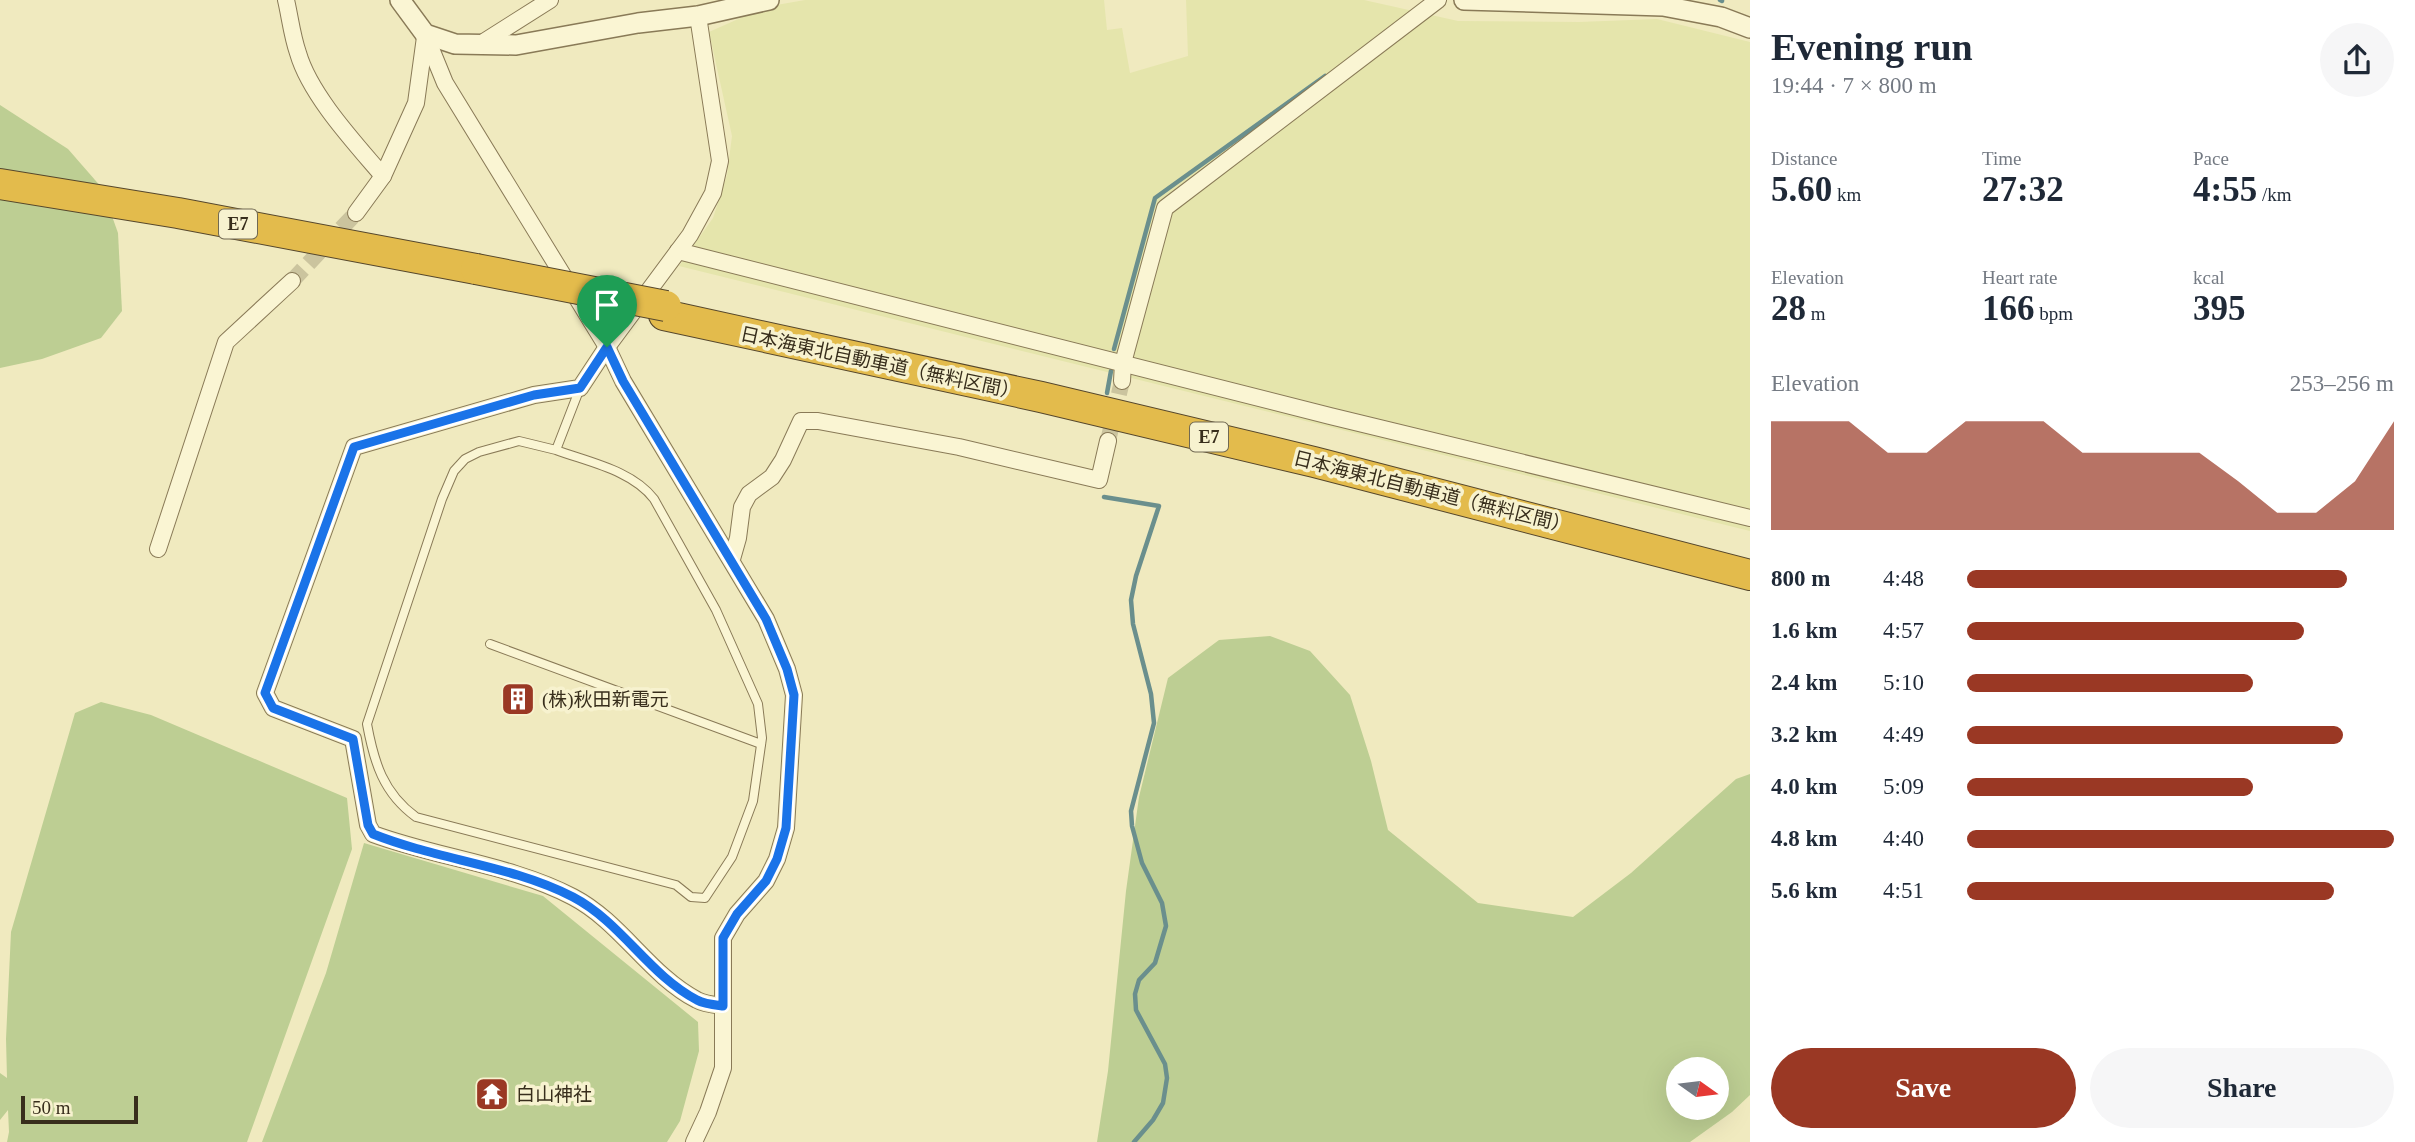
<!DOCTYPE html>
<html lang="en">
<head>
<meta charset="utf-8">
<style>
	body { margin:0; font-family:"Times New Roman","Noto Sans JP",serif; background:#f6f6f7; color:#1f2937; height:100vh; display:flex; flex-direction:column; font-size:26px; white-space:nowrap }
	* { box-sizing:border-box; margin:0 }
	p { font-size:23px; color:#747a83 }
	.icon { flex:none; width:38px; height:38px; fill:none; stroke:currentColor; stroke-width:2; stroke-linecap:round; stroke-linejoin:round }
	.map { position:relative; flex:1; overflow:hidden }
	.details { display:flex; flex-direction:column; background:#fff; width:665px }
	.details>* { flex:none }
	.needle { width:46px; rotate:104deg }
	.tools { position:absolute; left:1666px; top:1057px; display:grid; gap:14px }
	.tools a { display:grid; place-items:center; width:63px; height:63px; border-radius:50%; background:#fff; box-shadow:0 7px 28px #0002; font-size:35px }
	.scale { position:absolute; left:21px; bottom:18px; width:117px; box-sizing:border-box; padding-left:7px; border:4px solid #382e1c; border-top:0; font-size:19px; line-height:24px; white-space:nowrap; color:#382e1c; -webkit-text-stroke:5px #f7f2cf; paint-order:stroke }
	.pin { position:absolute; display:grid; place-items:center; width:60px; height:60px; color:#fff; margin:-72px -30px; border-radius:50% 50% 50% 0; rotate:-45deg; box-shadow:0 0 7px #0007 }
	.pin .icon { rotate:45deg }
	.round { display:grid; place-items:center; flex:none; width:74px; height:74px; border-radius:37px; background:#f6f6f7 }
	.summary { display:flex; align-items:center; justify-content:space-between; height:119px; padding:0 21px }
	h1 { font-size:38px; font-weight:700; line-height:52px }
	.figures { display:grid; grid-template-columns:repeat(3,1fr); gap:10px; height:119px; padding:7px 21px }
	.figures div { display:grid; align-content:center }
	.figures b { font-size:35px; font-weight:700 }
	.figures small { font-size:19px; font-weight:400 }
	.figures p { font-size:19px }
	.chart { height:196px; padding:14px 21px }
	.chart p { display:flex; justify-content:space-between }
	.chart svg { width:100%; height:126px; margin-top:7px; fill:#9a3824; opacity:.7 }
	.action { display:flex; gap:14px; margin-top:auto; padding:14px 21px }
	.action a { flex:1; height:80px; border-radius:42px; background:#9a3824; color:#fff; font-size:28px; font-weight:700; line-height:80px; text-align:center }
	.action a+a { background:#f6f6f7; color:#1f2937 }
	ul { padding:0 21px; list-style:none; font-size:23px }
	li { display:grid; grid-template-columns:112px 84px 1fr; align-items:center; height:52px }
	li i { height:18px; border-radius:9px; background:#9a3824 }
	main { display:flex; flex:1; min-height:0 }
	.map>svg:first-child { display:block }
</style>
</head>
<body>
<main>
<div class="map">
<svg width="1750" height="1142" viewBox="0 0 1750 1142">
	<rect width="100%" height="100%" fill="#f0eabf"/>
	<!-- farmland -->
	<path fill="#e5e5ac" d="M805,0H1104L1107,30L1122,28L1130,73L1188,56L1186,0H1364L1458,21L1579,22L1657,19L1750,42V531L679,266L713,218L727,175L732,136L709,32L765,7Z"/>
	<!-- green -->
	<g fill="#bdce93" fill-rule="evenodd">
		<path d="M0,105L68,149L102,188L118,233L122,311L101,338L42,359L0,368Z"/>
		<path d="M1270,636L1310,651L1350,695L1371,761L1388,830L1478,903L1573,917L1631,873L1736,779L1750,774V1095L1732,1112L1690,1142H1097L1108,1071L1126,891L1139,797L1168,678L1219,640ZM1678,1069H1717V1108H1678Z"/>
		<path d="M101,702L151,715L347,798L352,849L247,1142H7L9,1132L8,1110L0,1120V1073L7,1078L6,1039L11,932L75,713Z"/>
		<path d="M364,843L543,896L698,1022L699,1051L680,1121L667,1142H262L326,973Z"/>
	</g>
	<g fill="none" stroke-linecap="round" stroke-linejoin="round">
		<!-- stream -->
		<g stroke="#6a8f8d" stroke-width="4.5">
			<path d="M1720,0L1722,1"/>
			<path d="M1114,349L1155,198L1325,76"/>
			<path d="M1107,393L1111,371"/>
			<path d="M1104,497L1159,506L1136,576L1131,600L1133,624L1151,694L1154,723L1131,811L1132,826L1142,863L1162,903L1166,926L1155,963L1139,980L1135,994L1136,1010L1165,1064L1167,1078L1163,1103L1153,1120L1134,1142"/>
		</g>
		<!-- minor-tunnel -->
		<g stroke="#cbc49e" stroke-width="16" stroke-dasharray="16 8" stroke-linecap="butt">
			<path d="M292,281L356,213"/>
			<path d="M1108,441L1122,381"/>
		</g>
		<!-- service casing -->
		<g stroke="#897a57" stroke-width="10">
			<g id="service">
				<path d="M556,450L519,441L479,452L465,459L454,471L442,499L367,724C374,762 383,793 416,817L676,885L691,897L705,898L732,857L753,801L762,738L758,704L716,610L654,499C632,470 588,462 556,450L580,388"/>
				<path d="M490,644L761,744"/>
			</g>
		</g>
		<!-- minor casing -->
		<g stroke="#897a57" stroke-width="18">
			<g id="minor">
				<path d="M286,0C290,17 292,36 298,53C310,95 355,143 383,176"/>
				<path d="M698,16L720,161L713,193L690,235L607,347L580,388L534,395L354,447L265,693L273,708L353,739L368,825L373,834C438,858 512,865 573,897C621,922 649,975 697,1000C704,1004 715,1005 723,1006"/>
				<path d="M425,34L445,83L607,347L623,381L766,619L787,669L794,695L786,828L777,859L766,881L737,914L723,938V1068L708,1112L694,1142"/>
				<path d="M482,43L550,0"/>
				<path d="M356,213L383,176L416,103L425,37"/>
				<path d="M678,251L1330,416L1750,518"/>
				<path d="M1122,381L1123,363L1165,208L1438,0"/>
				<path d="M158,549L226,342L292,281"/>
				<path d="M732,559L738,538L742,507L749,494L772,477L783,460L801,421H818L959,447L1099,480L1108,441"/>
			</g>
		</g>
		<!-- tertiary casing -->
		<g stroke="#897a57" stroke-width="22">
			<g id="tertiary">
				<path d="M400,0L425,34L455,44L516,45L638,23L698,16L769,0"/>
				<path d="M1464,0L1663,6L1721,17L1750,28"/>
			</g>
		</g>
		<!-- motorway casing -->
		<g stroke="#56472c" stroke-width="32">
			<g id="motorway">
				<path d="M0,184L178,213L476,269"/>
				<path d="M664,315L1041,397L1314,462L1750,575"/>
			</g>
		</g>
		<!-- service -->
		<use href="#service" stroke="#faf5d3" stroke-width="8"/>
		<!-- minor -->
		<use href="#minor" stroke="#faf5d3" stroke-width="16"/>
		<!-- tertiary -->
		<use href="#tertiary" stroke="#faf5d3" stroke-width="19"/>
		<!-- motorway -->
		<use href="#motorway" stroke="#e3bb4c" stroke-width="30"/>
		<!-- motorway-bridge casing -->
		<g stroke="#56472c" stroke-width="32" stroke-linecap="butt">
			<path id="motorway-bridge" d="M476,269L666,306"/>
		</g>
		<!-- motorway-bridge -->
		<use href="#motorway-bridge" stroke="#e3bb4c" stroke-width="30"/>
	</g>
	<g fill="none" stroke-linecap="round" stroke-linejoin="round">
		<!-- route casing -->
		<g stroke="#fff" stroke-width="14">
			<path id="route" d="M607,347L623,381L766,619L787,669L794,695L786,828L777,859L766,881L737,914L723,938V1006C715,1005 704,1004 697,1000C649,975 621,922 573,897C511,865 438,860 373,834L368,825L353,739L273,708L265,693L354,447L534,395L580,388Z"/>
		</g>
		<!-- route -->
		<use href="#route" stroke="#1a73e8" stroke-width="9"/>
	</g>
	<!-- icons -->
	<defs>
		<g id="building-square" transform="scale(1.75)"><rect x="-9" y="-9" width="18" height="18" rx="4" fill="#9a3824" stroke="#f7f2cf"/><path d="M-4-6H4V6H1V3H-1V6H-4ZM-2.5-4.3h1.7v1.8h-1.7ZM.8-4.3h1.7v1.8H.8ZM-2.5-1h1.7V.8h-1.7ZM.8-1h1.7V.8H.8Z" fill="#fff"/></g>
		<g id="temple-square" transform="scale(1.75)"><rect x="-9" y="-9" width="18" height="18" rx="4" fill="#9a3824" stroke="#f7f2cf"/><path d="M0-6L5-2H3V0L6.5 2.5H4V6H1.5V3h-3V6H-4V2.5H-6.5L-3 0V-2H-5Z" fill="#fff"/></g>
	</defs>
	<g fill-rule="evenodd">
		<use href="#building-square" x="518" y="699"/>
		<use href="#temple-square" x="492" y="1094"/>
	</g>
	<g text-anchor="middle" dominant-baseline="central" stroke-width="7" stroke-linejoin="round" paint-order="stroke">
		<!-- shield labels -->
		<g fill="#f7f2cf" stroke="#716952" stroke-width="2">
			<rect x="219" y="209.5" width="38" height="29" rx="5"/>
			<rect x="1190" y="422.5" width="38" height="29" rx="5"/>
		</g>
		<g font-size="18" font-weight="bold" fill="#382e1c">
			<text x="238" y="224">E7</text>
			<text x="1209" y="437">E7</text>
		</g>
		<!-- street labels -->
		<g font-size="19" fill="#382e1c" stroke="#f7f2cf">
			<text transform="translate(880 363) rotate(12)">日本海東北自動車道（無料区間）</text>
			<text transform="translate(1432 492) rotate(14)">日本海東北自動車道（無料区間）</text>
		</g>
		<!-- poi labels -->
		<g font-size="19" fill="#382e1c" stroke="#f7f2cf" text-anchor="start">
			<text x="542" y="699">(株)秋田新電元</text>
			<text x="516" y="1094">白山神社</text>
		</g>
	</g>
</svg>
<div class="tools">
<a><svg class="needle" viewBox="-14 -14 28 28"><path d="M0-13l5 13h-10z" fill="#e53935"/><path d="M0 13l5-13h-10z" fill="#747a83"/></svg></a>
</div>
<div class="scale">50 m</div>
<div class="pin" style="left:607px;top:347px;background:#1e9e55"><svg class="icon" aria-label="arrive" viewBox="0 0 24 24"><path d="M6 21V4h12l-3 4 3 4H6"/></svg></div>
</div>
<section class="details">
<div class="summary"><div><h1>Evening run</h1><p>19:44 · 7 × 800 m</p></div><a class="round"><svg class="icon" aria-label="share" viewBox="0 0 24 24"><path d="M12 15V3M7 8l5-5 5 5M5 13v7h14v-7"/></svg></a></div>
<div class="figures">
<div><p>Distance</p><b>5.60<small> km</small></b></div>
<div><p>Time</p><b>27:32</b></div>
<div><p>Pace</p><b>4:55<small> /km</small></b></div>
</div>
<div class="figures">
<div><p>Elevation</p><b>28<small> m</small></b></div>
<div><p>Heart rate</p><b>166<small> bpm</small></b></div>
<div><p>kcal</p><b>395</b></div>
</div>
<div class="chart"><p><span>Elevation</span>253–256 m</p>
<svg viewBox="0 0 160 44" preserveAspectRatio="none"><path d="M0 44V6L10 6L20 6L30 17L40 17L50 6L60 6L70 6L80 17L90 17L100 17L110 17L120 27L130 38L140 38L150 27L160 6V44z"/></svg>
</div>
<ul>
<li><b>800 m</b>4:48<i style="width:89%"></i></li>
<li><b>1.6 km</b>4:57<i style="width:79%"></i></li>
<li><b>2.4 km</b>5:10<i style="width:67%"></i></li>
<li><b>3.2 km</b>4:49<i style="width:88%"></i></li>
<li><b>4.0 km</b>5:09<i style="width:67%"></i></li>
<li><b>4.8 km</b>4:40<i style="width:100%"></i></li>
<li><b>5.6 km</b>4:51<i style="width:86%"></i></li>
</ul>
<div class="action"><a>Save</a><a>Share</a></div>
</section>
</main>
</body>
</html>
